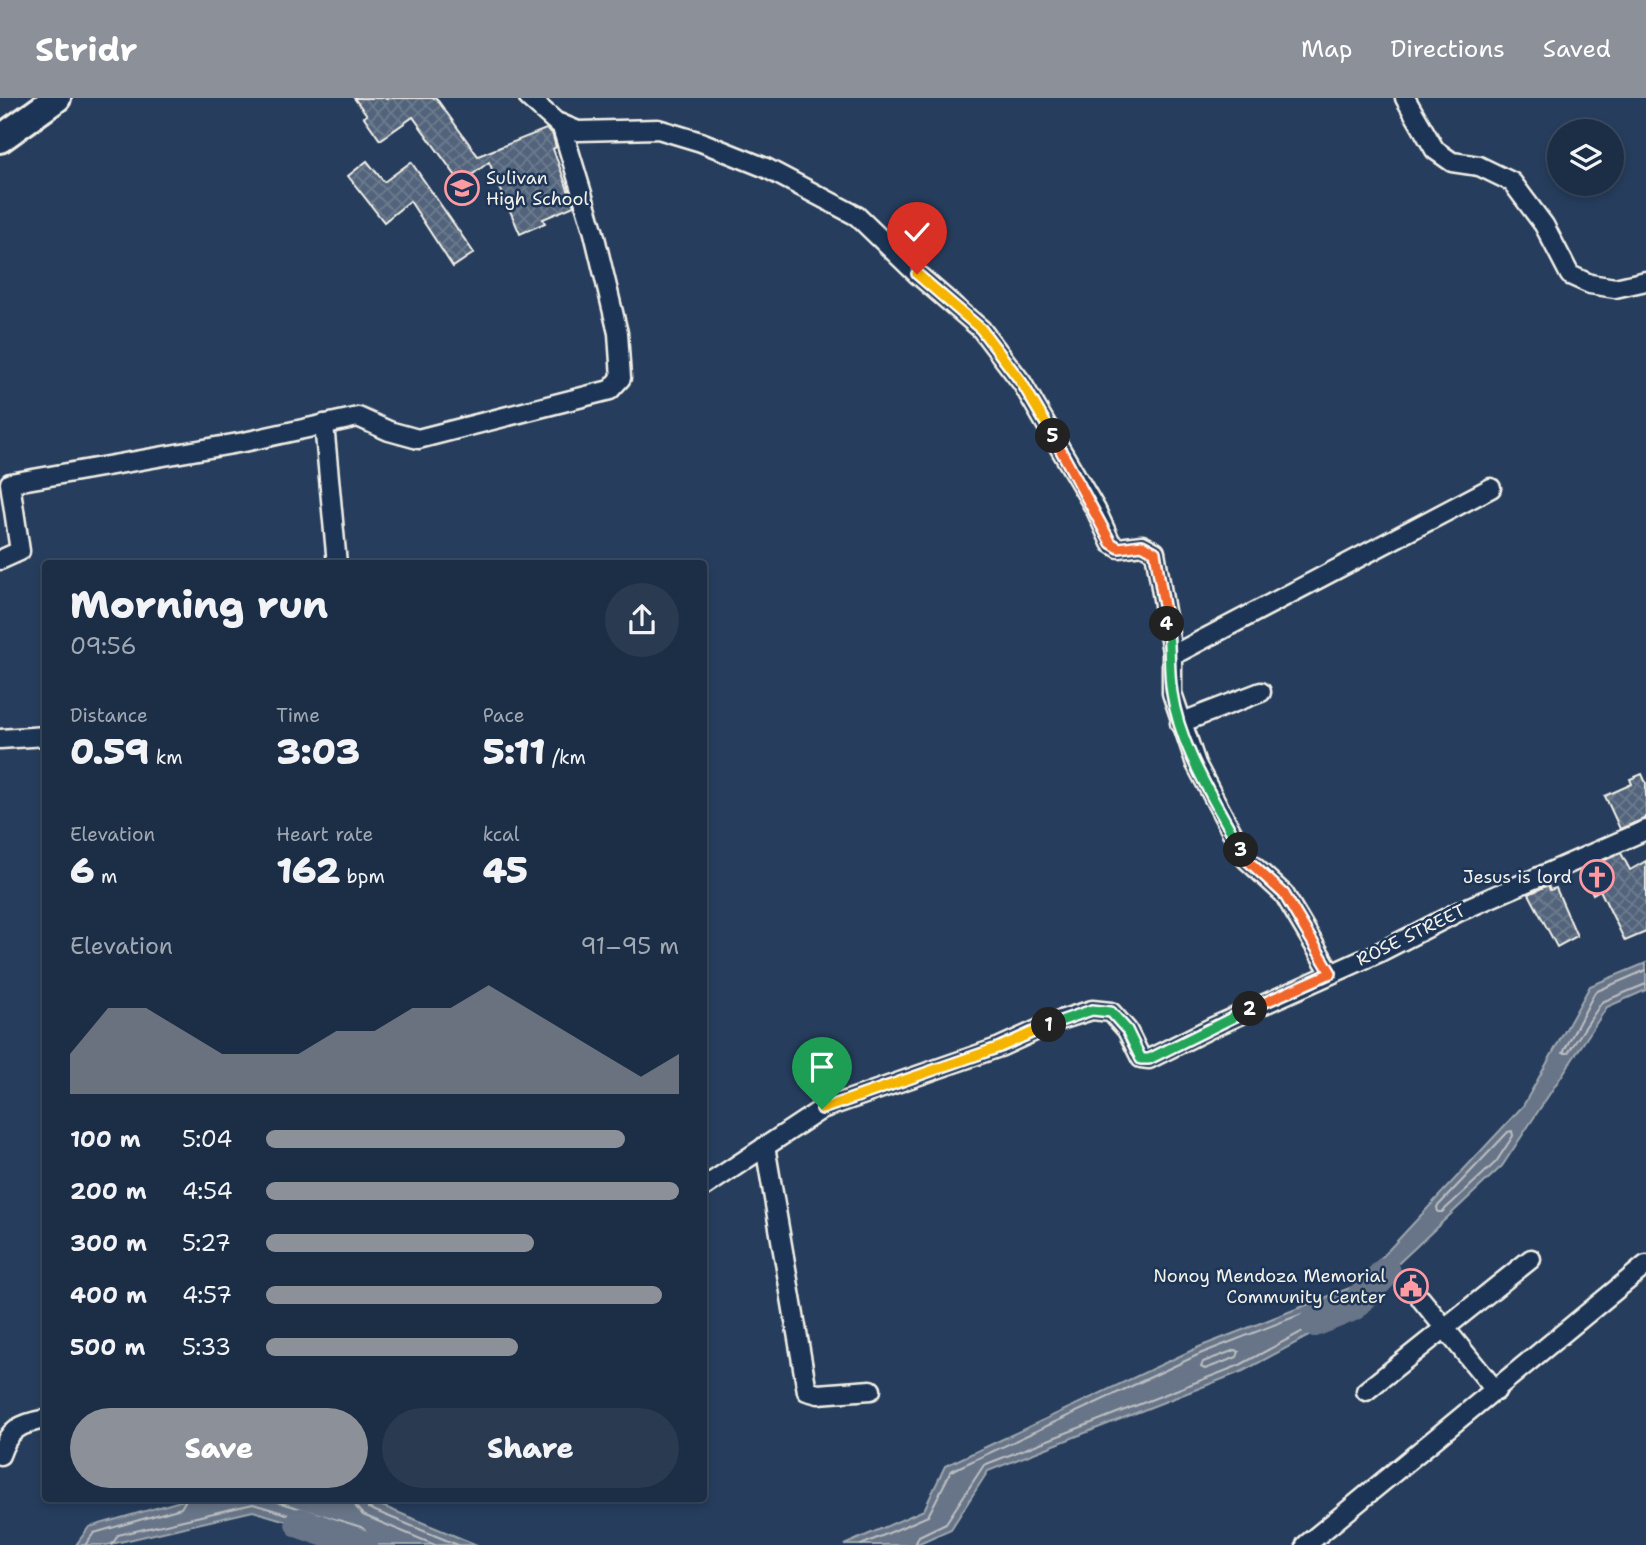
<!DOCTYPE html>
<html lang="en">
<head>
<meta charset="utf-8">
<style>
	body { margin:0; font-family:"Shantell Sans",sans-serif; background:#293a51; color:#f1f3f6; height:100vh; display:flex; flex-direction:column; font-size:26px; white-space:nowrap }
	* { box-sizing:border-box; margin:0 }
	p { font-size:23px; color:#a0a8b3 }
	.icon { flex:none; width:38px; height:38px; fill:none; stroke:currentColor; stroke-width:2; stroke-linecap:round; stroke-linejoin:round }
	.map { position:relative; flex:1; overflow:hidden }
	.drawer { position:absolute; left:42px; top:462px; width:665px; height:942px; display:flex; flex-direction:column; background:#1c2e46; border-radius:7px; box-shadow:0 4px 10px #0003,0 0 0 2px #3a4a5f }
	.drawer>* { flex:none }
	.buttons { position:absolute; left:1547px; top:21px; display:grid; gap:14px }
	.buttons a { display:grid; place-items:center; width:77px; height:77px; border-radius:50%; background:#1c2e46; box-shadow:0 4px 10px #0003,0 0 0 2px #3a4a5f; font-size:35px }
	.pin { position:absolute; display:grid; place-items:center; width:60px; height:60px; color:#fff; margin:-72px -30px; border-radius:50% 50% 50% 0; rotate:-45deg; box-shadow:0 0 7px #0007 }
	.pin .icon { rotate:45deg }
	.km { position:absolute; width:35px; height:35px; margin:-18px; border-radius:50%; background:#222; color:#fff; font-size:19px; line-height:35px; text-align:center }
	.round { display:grid; place-items:center; flex:none; width:74px; height:74px; border-radius:37px; background:#293a51 }
	.head { display:flex; align-items:center; justify-content:space-between; height:119px; padding:0 28px }
	h1 { font-size:38px; font-weight:800; line-height:52px }
	.figures { display:grid; grid-template-columns:repeat(3,1fr); gap:10px; height:119px; padding:7px 28px }
	.figures div { display:grid; align-content:center }
	.figures b { font-size:35px; font-weight:800 }
	.figures small { font-size:19px; font-weight:400 }
	.figures p { font-size:19px }
	.chart { height:196px; padding:14px 28px }
	.chart p { display:flex; justify-content:space-between }
	.chart svg { width:100%; height:126px; margin-top:7px; fill:#8c9099; opacity:.7 }
	.primary-button { display:flex; gap:14px; margin-top:auto; padding:14px 28px }
	.primary-button a { flex:1; height:80px; border-radius:42px; background:#8c9099; color:#fff; font-size:28px; font-weight:800; line-height:80px; text-align:center }
	.primary-button a+a { background:#293a51; color:#f1f3f6 }
	ul { padding:0 28px; list-style:none; font-size:23px }
	li { display:grid; grid-template-columns:112px 84px 1fr; align-items:center; height:52px }
	li i { height:18px; border-radius:9px; background:#8c9099 }
	header { display:flex; align-items:center; gap:42px; box-sizing:border-box; height:98px; padding:0 35px; background:#8c9099; color:#fff }
	header strong { font-size:33px }
	nav { display:flex; gap:38px; margin-inline-start:auto; font-size:24px }
	.map>svg:first-child { display:block }
</style>
</head>
<body>
<header>
<strong>Stridr</strong>
<nav><a>Map</a><a>Directions</a><a>Saved</a></nav>
</header>
<div class="map">
<svg width="1646" height="1447" viewBox="0 0 1646 1447">
	<defs>
		<pattern id="building-cross-hatch" width="8" height="8" patternUnits="userSpaceOnUse" patternTransform="scale(1.75)"><rect width="8" height="8" fill="#52647b"/><path d="M0 0l8 8M0 8l8-8" fill="none" stroke="#6c7b8e"/></pattern>
	</defs>
	<rect width="100%" height="100%" fill="#263d5d"/>
	<filter id="ink" filterUnits="userSpaceOnUse"><feTurbulence type="fractalNoise" baseFrequency=".0143" numOctaves="2"/><feDisplacementMap in="SourceGraphic" scale="14" xChannelSelector="R" yChannelSelector="G"/><feConvolveMatrix kernelMatrix="1 2 1 2 8 2 1 2 1" color-interpolation-filters="sRGB"/></filter>
	<g filter="url(#ink)">
		<!-- water -->
		<g fill="#677588" stroke="#9fa7ae" stroke-width="2">
			<path d="M1646,865V892L1607,909L1502,1068L1337,1223L1243,1273L988,1373L951,1431L915,1447H844L924,1412L945,1368L1199,1249L1355,1188L1523,1008L1590,888Z"/>
			<path d="M191,1400H363L477,1447H366L253,1413L107,1447H76L89,1429Z"/>
		</g>
		<g fill="none" stroke-linecap="round" stroke-linejoin="round">
			<!-- shore -->
			<g stroke="#bcbfc2" stroke-width="2">
				<path d="M1646,872L1595,894L1563,955H1568L1602,904L1646,886"/>
				<path d="M1508,1034L1512,1033L1513,1038L1496,1064L1442,1114H1438L1437,1109Z"/>
				<path d="M1235,1252L1239,1254L1237,1259L1205,1271L1201,1269L1203,1264Z"/>
				<path d="M265,1400L361,1429L369,1436L371,1447"/>
				<path d="M354,1400L356,1409L363,1417L435,1447"/>
				<path d="M363,1400L368,1410L458,1447"/>
				<path d="M85,1447L94,1435L181,1410L187,1400"/>
				<path d="M112,1447L118,1437L253,1406L357,1437L362,1447"/>
				<path d="M861,1447L928,1418L951,1373L1202,1255L1340,1201L1344,1203L1333,1217L1240,1267L984,1367L946,1425L919,1438L915,1447"/>
			</g>
			<!-- river -->
			<g stroke="#677588" stroke-width="30">
				<path d="M1314,1224L1353,1208L1386,1174"/>
				<path d="M300,1425L362,1447"/>
			</g>
		</g>
		<!-- building -->
		<g fill="url(#building-cross-hatch)" stroke="#f4f1e8" stroke-width="2">
			<path d="M354,0H436L478,58L546,31L552,35L556,49L553,51L574,108L543,121L545,125L520,136L489,64L461,85L413,19L380,42L364,19L367,17Z"/>
			<path d="M367,63L384,84L411,64L474,155L453,169L410,103L384,124L348,78Z"/>
			<path d="M1642,676L1646,685V720L1620,731L1605,698L1632,686L1630,681Z"/>
			<path d="M1621,755L1630,772L1646,763V834L1625,843L1600,792L1593,796L1582,772Z"/>
			<path d="M1548,787L1550,792L1556,790L1577,838L1557,849L1529,796Z"/>
		</g>
		<g fill="none" stroke-linecap="round" stroke-linejoin="round">
			<!-- minor casing -->
			<g stroke="#f4f1e8" stroke-width="23">
				<g id="minor">
					<path d="M529,0L556,24L578,33L658,31L701,44L766,70L857,118L917,176L981,231L1022,285L1096,412L1111,445L1119,450L1142,447L1155,454L1172,554V595L1196,666L1246,761L1284,796L1331,875"/>
					<path d="M1405,0L1435,52L1452,64L1479,68L1512,84L1544,127L1570,177L1590,186L1615,190L1646,183"/>
					<path d="M324,326L337,466"/>
					<path d="M0,462L20,453L10,385L244,344L358,319L389,333L418,341L610,292L621,280L618,235L594,135L561,26"/>
					<path d="M1172,554L1181,553L1491,390"/>
					<path d="M1180,625L1261,594"/>
					<path d="M0,641L46,638"/>
					<path d="M765,1048L807,1293L818,1296L871,1292"/>
					<path d="M704,1089L822,1011L1000,949L1057,923L1092,912L1111,914L1127,932L1141,960L1149,961L1211,930L1378,855L1458,814L1646,732"/>
					<path d="M1421,1201L1496,1293"/>
					<path d="M1366,1293L1531,1161"/>
					<path d="M0,1357C9,1331 19,1326 46,1321"/>
					<path d="M1306,1447L1646,1167"/>
				</g>
			</g>
			<!-- secondary casing -->
			<g stroke="#f4f1e8" stroke-width="32">
				<path id="secondary" d="M0,41L57,0"/>
			</g>
			<!-- minor -->
			<use href="#minor" stroke="#1d3557" stroke-width="18"/>
			<!-- secondary -->
			<use href="#secondary" stroke="#1d3557" stroke-width="26"/>
		</g>
	</g>
	<g fill="none" stroke-linecap="round" stroke-linejoin="round" filter="url(#ink)">
		<!-- split-1 casing -->
		<g stroke="#fff" stroke-width="14">
			<path id="split-1" d="M822,1011L1000,949L1049,927"/>
		</g>
		<!-- split-2 casing -->
		<g stroke="#fff" stroke-width="14">
			<path id="split-2" d="M1049,927L1092,912L1111,914L1127,932L1141,961H1149L1250,911"/>
		</g>
		<!-- split-3 casing -->
		<g stroke="#fff" stroke-width="14">
			<path id="split-3" d="M1241,752L1246,761L1284,796L1331,875L1250,911"/>
		</g>
		<!-- split-4 casing -->
		<g stroke="#fff" stroke-width="14">
			<path id="split-4" d="M1167,526C1171,549 1168,572 1172,595C1180,651 1216,704 1241,752"/>
		</g>
		<!-- split-5 casing -->
		<g stroke="#fff" stroke-width="14">
			<path id="split-5" d="M1053,338L1111,445L1119,450L1142,447L1155,454L1167,526"/>
		</g>
		<!-- split-6 casing -->
		<g stroke="#fff" stroke-width="14">
			<path id="split-6" d="M917,176L981,231L1022,285L1053,338"/>
		</g>
		<!-- split-1 -->
		<use href="#split-1" stroke="#f5b400" stroke-width="9"/>
		<!-- split-2 -->
		<use href="#split-2" stroke="#22a559" stroke-width="9"/>
		<!-- split-3 -->
		<use href="#split-3" stroke="#f0652b" stroke-width="9"/>
		<!-- split-4 -->
		<use href="#split-4" stroke="#22a559" stroke-width="9"/>
		<!-- split-5 -->
		<use href="#split-5" stroke="#f0652b" stroke-width="9"/>
		<!-- split-6 -->
		<use href="#split-6" stroke="#f5b400" stroke-width="9"/>
	</g>
	<!-- icons -->
	<defs>
		<g id="school-ring" transform="scale(1.75)"><circle r="9.5" fill="#1d3557" stroke="#ff9aa2" stroke-width="1.5"/><path d="M0-5L7-2L0 1L-7-2ZM-4 1L0 2.5L4 1V4Q0 6-4 4Z" fill="#ff9aa2"/></g>
		<g id="church-ring" transform="scale(1.75)"><circle r="9.5" fill="#1d3557" stroke="#ff9aa2" stroke-width="1.5"/><path d="M-1.2-6h2.4v3.5h3.3v2.4h-3.3V6h-2.4V-.1h-3.3v-2.4h3.3Z" fill="#ff9aa2"/></g>
		<g id="civic-ring" transform="scale(1.75)"><circle r="9.5" fill="#1d3557" stroke="#ff9aa2" stroke-width="1.5"/><path d="M-.6-6.5H3V-4.5H.6V-3L4-1V1h2V6H-6V1h2V-1L-.6-3ZM-1.2 2.5V6h2.4V2.5Z" fill="#ff9aa2"/></g>
	</defs>
	<g fill-rule="evenodd">
		<use href="#school-ring" x="462" y="90"/>
		<use href="#church-ring" x="1597" y="779"/>
		<use href="#civic-ring" x="1411" y="1188"/>
	</g>
	<g text-anchor="middle" dominant-baseline="central" stroke-width="5" stroke-linejoin="round" paint-order="stroke">
		<!-- poi labels -->
		<g font-size="18" fill="#f4f1e8" stroke="#1d3557" text-anchor="end">
			<text x="486" y="80" text-anchor="start">Sulivan<tspan x="486" dy="21">High School</tspan></text>
			<text x="1572" y="779">Jesus is lord</text>
			<text x="1386" y="1178">Nonoy Mendoza Memorial<tspan x="1386" dy="21">Community Center</tspan></text>
		</g>
		<!-- street labels -->
		<g font-size="18" fill="#f4f1e8" stroke="#1d3557">
			<text transform="translate(1411 837) rotate(-26)">ROSE STREET</text>
		</g>
	</g>
</svg>
<div class="buttons">
<a><svg class="icon" aria-label="layers" viewBox="0 0 24 24"><path d="M12 4l9 5-9 5-9-5zM3 14l9 5 9-5"/></svg></a>
</div>
<div class="pin" style="left:822px;top:1011px;background:#1e9e55"><svg class="icon" aria-label="arrive" viewBox="0 0 24 24"><path d="M6 21V4h12l-3 4 3 4H6"/></svg></div>
<div class="pin" style="left:917px;top:176px;background:#d93025"><svg class="icon" aria-label="check" viewBox="0 0 24 24"><path d="M5 12l5 5 9-10"/></svg></div>
<b class="km" style="left:1049px;top:927px">1</b>
<b class="km" style="left:1250px;top:911px">2</b>
<b class="km" style="left:1241px;top:752px">3</b>
<b class="km" style="left:1167px;top:526px">4</b>
<b class="km" style="left:1053px;top:338px">5</b>
<section class="drawer">
<div class="head"><div><h1>Morning run</h1><p>09:56</p></div><a class="round"><svg class="icon" aria-label="share" viewBox="0 0 24 24"><path d="M12 15V3M7 8l5-5 5 5M5 13v7h14v-7"/></svg></a></div>
<div class="figures">
<div><p>Distance</p><b>0.59<small> km</small></b></div>
<div><p>Time</p><b>3:03</b></div>
<div><p>Pace</p><b>5:11<small> /km</small></b></div>
</div>
<div class="figures">
<div><p>Elevation</p><b>6<small> m</small></b></div>
<div><p>Heart rate</p><b>162<small> bpm</small></b></div>
<div><p>kcal</p><b>45</b></div>
</div>
<div class="chart"><p><span>Elevation</span>91–95 m</p>
<svg viewBox="0 0 160 44" preserveAspectRatio="none"><path d="M0 44V30L10 14L20 14L30 22L40 30L50 30L60 30L70 22L80 22L90 14L100 14L110 6L120 14L130 22L140 30L150 38L160 30V44z"/></svg>
</div>
<ul>
<li><b>100 m</b>5:04<i style="width:87%"></i></li>
<li><b>200 m</b>4:54<i style="width:100%"></i></li>
<li><b>300 m</b>5:27<i style="width:65%"></i></li>
<li><b>400 m</b>4:57<i style="width:96%"></i></li>
<li><b>500 m</b>5:33<i style="width:61%"></i></li>
</ul>
<div class="primary-button"><a>Save</a><a>Share</a></div>
</section>
</div>
</body>
</html>
